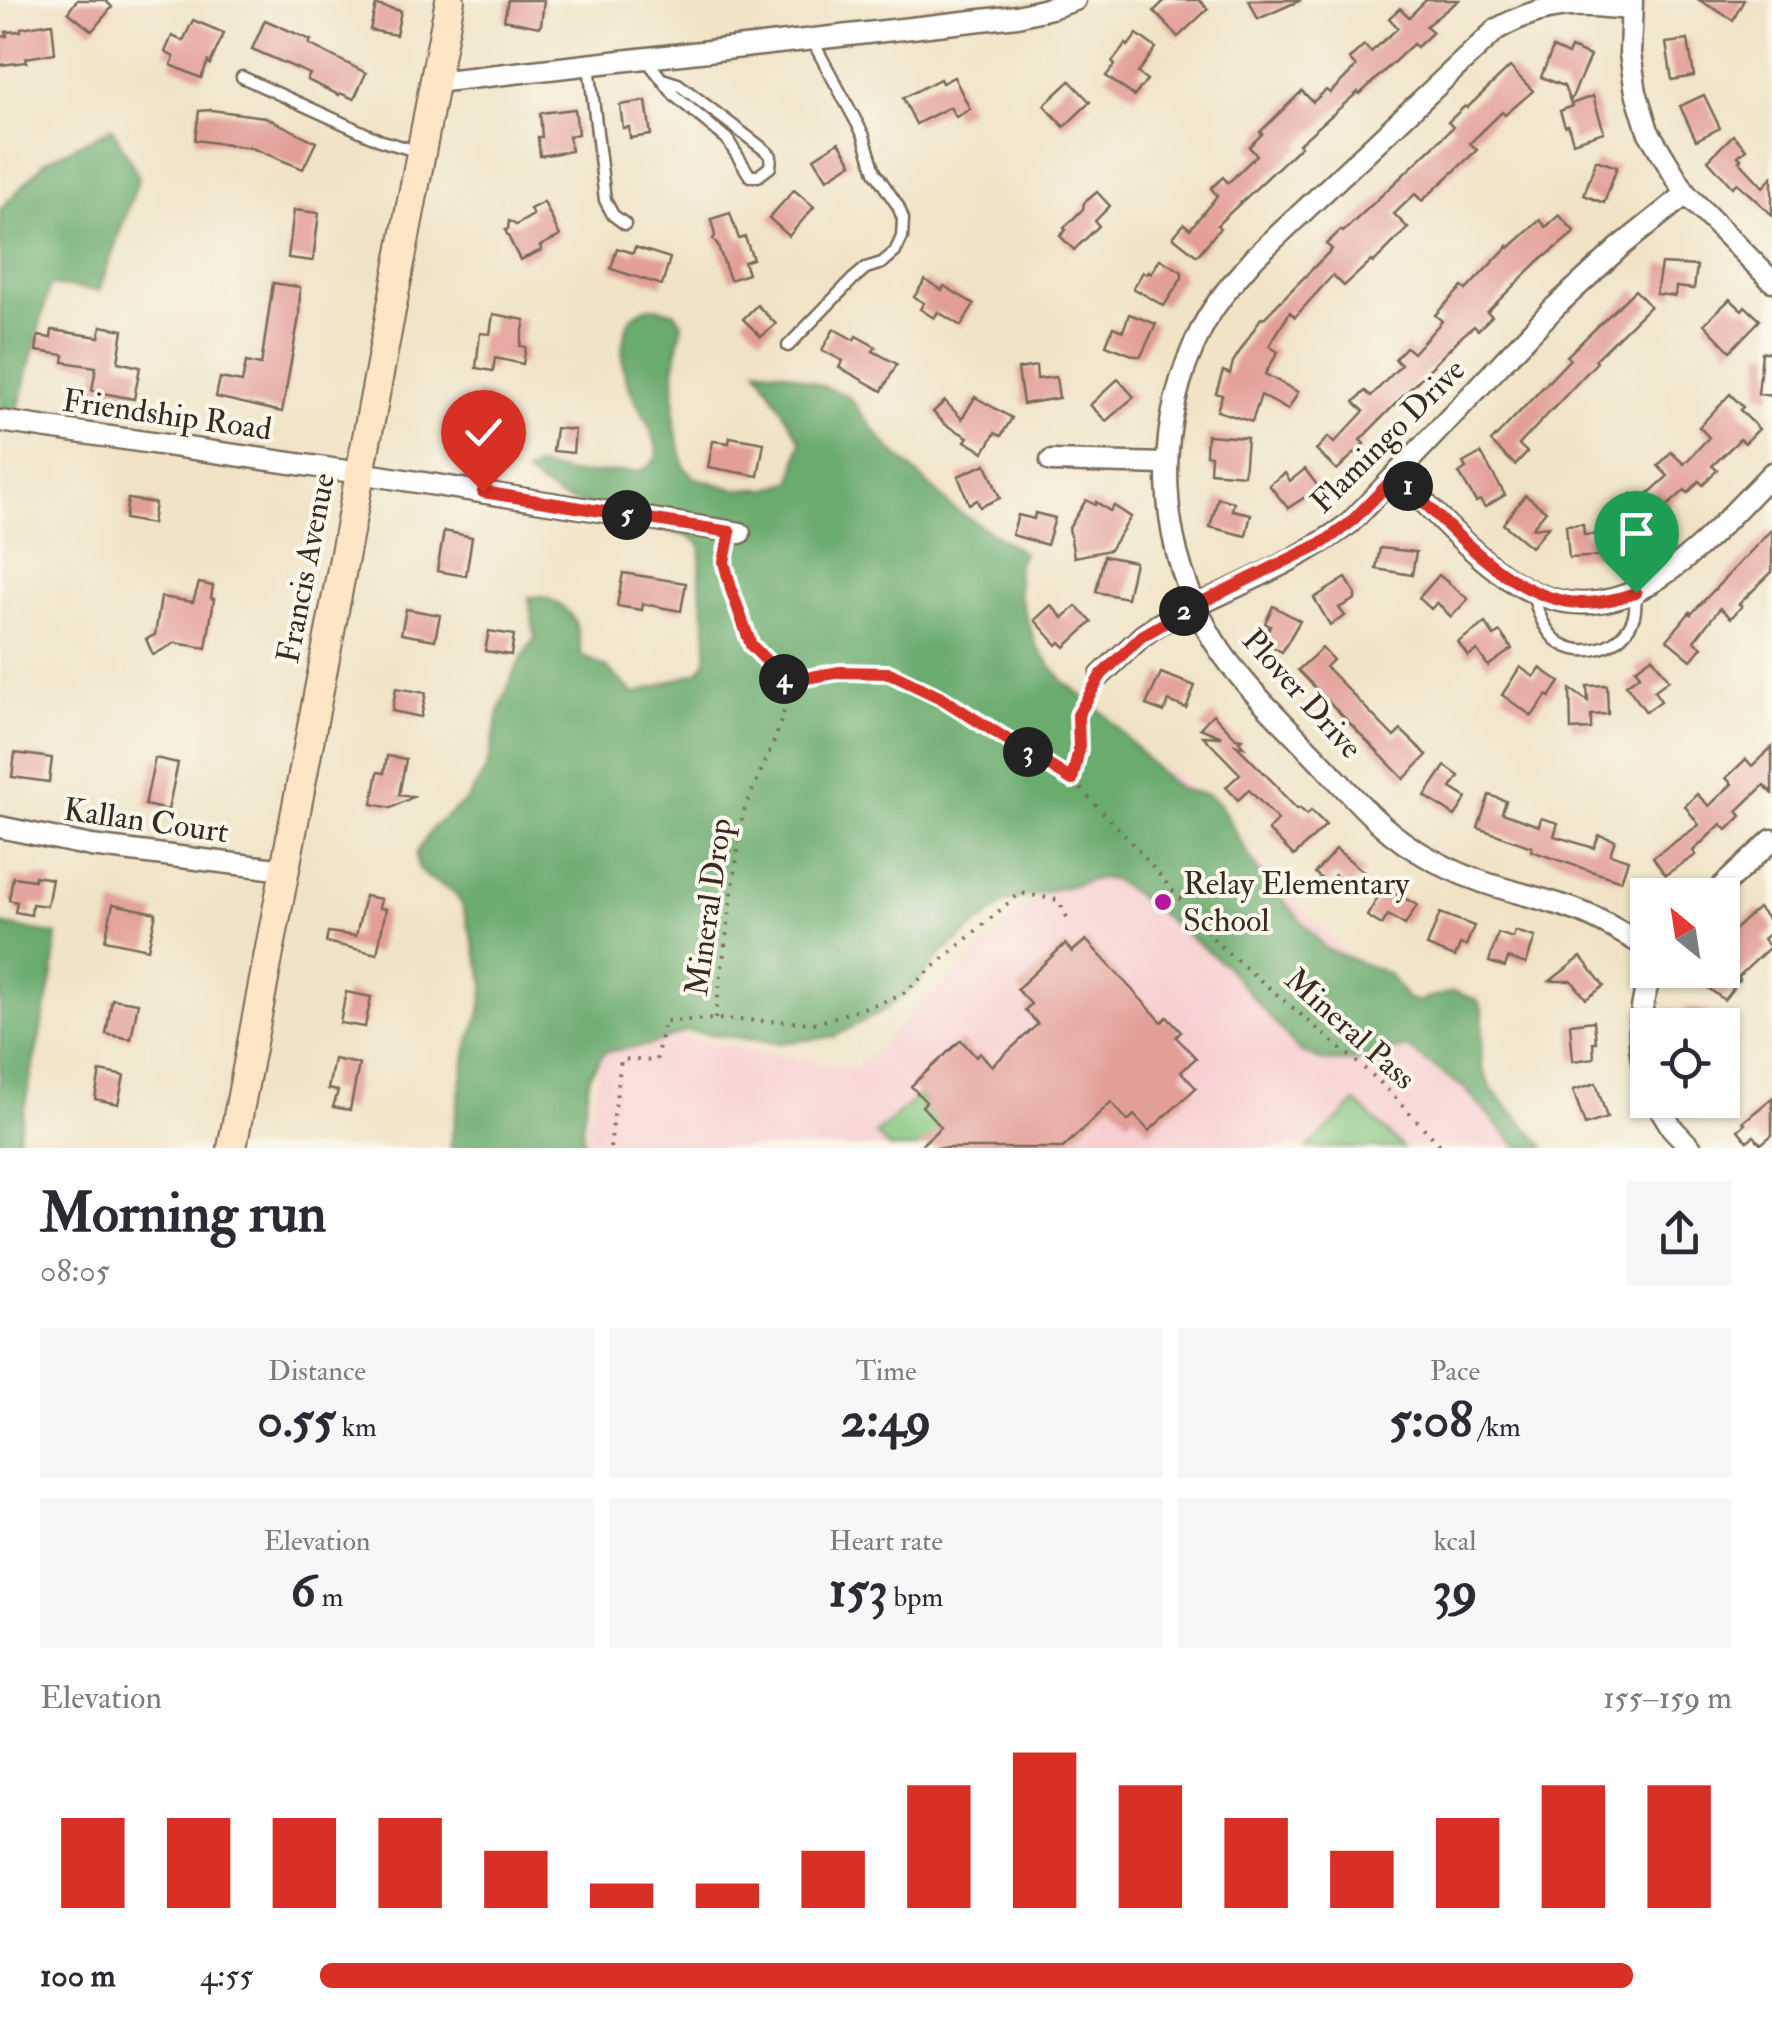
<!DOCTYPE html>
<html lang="en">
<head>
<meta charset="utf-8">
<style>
	body { margin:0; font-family:"IM FELL Double Pica",serif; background:#f7f7f7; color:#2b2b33; height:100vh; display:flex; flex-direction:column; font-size:38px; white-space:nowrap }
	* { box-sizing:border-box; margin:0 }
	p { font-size:32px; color:#7c7c81 }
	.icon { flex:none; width:55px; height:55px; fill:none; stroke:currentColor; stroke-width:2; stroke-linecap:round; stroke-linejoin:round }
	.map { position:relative; height:1148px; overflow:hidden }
	.details { display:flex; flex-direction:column; background:#fff; flex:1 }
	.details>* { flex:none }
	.needle { width:65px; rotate:330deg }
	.buttons { position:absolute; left:1630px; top:878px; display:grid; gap:20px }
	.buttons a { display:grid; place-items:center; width:110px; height:110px; border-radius:0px; background:#fff; box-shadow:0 2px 8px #0004; font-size:50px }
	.pin { position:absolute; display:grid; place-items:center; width:85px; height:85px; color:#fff; margin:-102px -42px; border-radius:50% 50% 50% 0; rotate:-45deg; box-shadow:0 0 10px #0007 }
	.pin .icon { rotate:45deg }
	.km { position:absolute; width:50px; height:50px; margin:-25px; border-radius:50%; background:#222; color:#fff; font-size:28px; line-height:50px; text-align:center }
	.round { display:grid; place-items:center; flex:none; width:105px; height:105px; border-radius:0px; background:#f7f7f7 }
	.head { display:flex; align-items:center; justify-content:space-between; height:170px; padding:0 40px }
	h1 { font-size:55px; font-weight:800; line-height:75px }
	.metrics { display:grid; grid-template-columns:repeat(3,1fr); gap:15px; height:170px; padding:10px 40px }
	.metrics div { display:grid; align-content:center; border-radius:0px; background:#f7f7f7; text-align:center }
	.metrics b { font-size:50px; font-weight:800 }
	.metrics small { font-size:28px; font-weight:400 }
	.metrics p { font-size:28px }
	.chart { height:280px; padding:20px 40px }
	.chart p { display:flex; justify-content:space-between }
	.chart svg { width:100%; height:180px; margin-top:10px; stroke:#d93025; stroke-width:6 }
	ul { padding:0 40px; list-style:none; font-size:32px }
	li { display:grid; grid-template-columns:160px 120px 1fr; align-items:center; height:75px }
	li i { height:25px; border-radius:12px; background:#d93025 }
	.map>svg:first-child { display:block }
</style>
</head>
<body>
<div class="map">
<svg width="1772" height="1148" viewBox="0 0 1772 1148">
	<rect width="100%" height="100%" fill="#fbf7ec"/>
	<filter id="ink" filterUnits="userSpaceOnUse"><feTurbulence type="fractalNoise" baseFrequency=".01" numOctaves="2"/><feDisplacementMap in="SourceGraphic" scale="20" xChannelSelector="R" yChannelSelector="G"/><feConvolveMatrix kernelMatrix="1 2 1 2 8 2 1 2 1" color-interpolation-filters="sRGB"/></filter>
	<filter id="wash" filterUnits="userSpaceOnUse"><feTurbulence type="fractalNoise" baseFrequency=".0048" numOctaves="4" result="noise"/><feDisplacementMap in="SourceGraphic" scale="40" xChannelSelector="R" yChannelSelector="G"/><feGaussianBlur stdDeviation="2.25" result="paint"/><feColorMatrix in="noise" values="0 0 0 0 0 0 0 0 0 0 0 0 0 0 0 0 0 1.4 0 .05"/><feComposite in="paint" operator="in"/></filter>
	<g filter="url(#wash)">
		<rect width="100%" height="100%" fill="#f0e3c6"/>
		<!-- built -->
		<path fill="#f7cfd1" d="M1170,769L1530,1148H584L608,1023L855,1069Z"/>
		<!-- green -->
		<g fill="#84c67f" stroke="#60784e" stroke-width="2.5">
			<path d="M919,1095L926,1102L923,1106L955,1133L931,1137L918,1148H889L876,1134Z"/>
			<path d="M1356,1102L1403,1148H1308Z"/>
		</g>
		<!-- forest -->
		<g fill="#6bab6e" stroke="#536a46" stroke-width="2.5">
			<path d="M112,128L139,177L99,291L50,285L17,414L0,411V210L46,161Z"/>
			<path d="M651,307L675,312L682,323L674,369L675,427L684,467L693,477L734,489H768L792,481L801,441L757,368L786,372L848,396L883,442L953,508L1023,553L1017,565L1019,595L1036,646L1062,680L1104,714L1158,771L1179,789L1208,795L1219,803L1257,870L1326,949L1389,974L1406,998L1418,1002L1453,991L1477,1000L1483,1011L1481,1065L1491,1089L1546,1148H1518L1465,1089L1406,1047L1349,1062L1323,1061L1299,1051L1224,964L1135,894L1113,880L1100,878L1006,902L942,953L915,986L886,1009L833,1037L778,1043L687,1031L649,1045L605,1052L590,1074L582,1126L584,1148H450L467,1049L481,1011L485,983L462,904L454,893L427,877L418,867L416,854L433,827L467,800L487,768L499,712L514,672L535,638L529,597C539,596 543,596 553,601C579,615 577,629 582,656L606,667L634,694L698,672L706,661L707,636L700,584L701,545L690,537L559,497L525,474L536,467L576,474L640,471L651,465L658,454C650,408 612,388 625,333C628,318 636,311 651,307Z"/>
			<path d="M0,924L57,935L53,974L18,1136L20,1148H0Z"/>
		</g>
		<g id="blocks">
			<!-- building -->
			<g fill="#e29f98">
				<path d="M77,0H105L112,7L92,31L68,12Z"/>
				<path d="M508,0H544L541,25L539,27L504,20Z"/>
				<path d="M1165,0H1199L1208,9L1178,37L1154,11Z"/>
				<path d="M1249,0H1301L1258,19Z"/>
				<path d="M1426,0H1459L1426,26L1433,32L1417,47L1413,44L1360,94L1358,92L1299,144L1301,146L1217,225L1220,228L1197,256L1173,237L1184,224L1190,229L1217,196L1211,188L1223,177L1228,183L1257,155L1249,147L1262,134L1260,132L1302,91L1313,102L1326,90L1330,93L1356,67L1349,59L1364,45L1371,52L1398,28L1389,18L1400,8L1409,17Z"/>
				<path d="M1699,0H1744L1733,20Z"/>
				<path d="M376,5L401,11L396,35L370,30Z"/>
				<path d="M193,20L224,33L210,64L208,62L201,78L171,65L174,57L165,52L172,36L183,41Z"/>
				<path d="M265,20L311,40L309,44L366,73L354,99L340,93L339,95L307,80L310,74L252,49Z"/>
				<path d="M52,23L55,53L26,58L27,62L0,65V37L7,36L6,32L21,31V28Z"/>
				<path d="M1137,34L1156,48L1138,73L1147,80L1134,96L1106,76L1115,65L1112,62L1126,44L1128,46Z"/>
				<path d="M1688,40L1694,76L1672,80L1666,43Z"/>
				<path d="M1553,48L1568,55L1571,48L1590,56L1570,102L1564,86L1541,77Z"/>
				<path d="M1510,67L1533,91L1505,115L1502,112L1470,143L1477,150L1422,201L1415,194L1394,214L1408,228L1373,263L1371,261L1344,286L1333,275L1295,317L1290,312L1269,346L1278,352L1265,374L1298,392L1288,410L1261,395L1252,422L1217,411L1222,395L1216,393L1223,371L1230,374L1233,362L1261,318L1263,319L1332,249L1326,244L1341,230L1343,232L1441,139L1453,127L1448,122L1465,106L1467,108Z"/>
				<path d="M954,77L970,109L956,117L950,107L916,124L903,98L940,79L942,83Z"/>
				<path d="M1070,81L1090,102L1064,127L1044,105Z"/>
				<path d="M1704,95L1720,128L1696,140L1680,106Z"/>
				<path d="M1593,96L1604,132L1573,142L1568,125L1565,126L1560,111L1572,106L1571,104Z"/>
				<path d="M646,101L651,135L630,138L629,127L623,128L620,105Z"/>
				<path d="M575,109L578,134L569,136L571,151L540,156L538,137H542L540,113Z"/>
				<path d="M211,110L265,117L316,142L303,169L252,148L195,140L199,111Z"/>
				<path d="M1733,135L1746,149L1738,156L1741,159L1739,161L1763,187L1772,177V215L1737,183L1732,187L1708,160Z"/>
				<path d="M839,142L852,163L827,179L814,158Z"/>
				<path d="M1596,160L1617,167L1604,203L1584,195Z"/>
				<path d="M794,190L814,207L789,236L769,218Z"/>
				<path d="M1097,192L1110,206L1095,221L1099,226L1074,250L1060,236L1066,230L1064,228L1083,209L1084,203Z"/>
				<path d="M544,202L560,236L540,246L542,250L520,260L505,230L508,229L509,221L516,225L533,215L530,209Z"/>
				<path d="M294,210L319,213L313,261L288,258Z"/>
				<path d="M730,213L739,239L745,237L753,259L744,262L748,274L730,280L718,246L713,239L715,236L711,219Z"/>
				<path d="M1559,215L1575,232L1546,256L1545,255L1487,312L1492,316L1478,330L1474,326L1461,337L1360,440L1364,444L1337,470L1316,450L1328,437L1334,443L1364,411L1354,402L1365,391L1371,396L1401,365L1395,359L1406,347L1413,353L1442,321L1435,315L1462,287L1466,290L1508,246L1509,248L1540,220L1546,227Z"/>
				<path d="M635,247L670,258L662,285L611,269L617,248L633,253Z"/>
				<path d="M1160,259L1182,272V278L1164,306L1133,288L1143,272L1147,274L1149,271L1151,273Z"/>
				<path d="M1661,264L1697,266L1694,289L1676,287L1675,296L1656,294Z"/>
				<path d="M925,280L942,290L944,286L974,304L961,326L938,312L934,318L920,309L924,303L914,297Z"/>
				<path d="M273,283L300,287L299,317L282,412L216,397L220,378L242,382L246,362L261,365Z"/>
				<path d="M1635,290L1650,306L1595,360L1597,362L1519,445L1527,452L1515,465L1491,442L1570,359L1567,356Z"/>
				<path d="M1730,299L1742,310L1745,306L1760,320L1730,351L1704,324Z"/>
				<path d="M757,305L776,324L761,337L743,319Z"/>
				<path d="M493,314L525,320L520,346L526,347L523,364L495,358L493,371L476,368L480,333L490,334Z"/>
				<path d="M1129,314L1156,324L1141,356H1135L1106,345L1113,327L1123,331Z"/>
				<path d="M101,326L123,330L118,362L140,367L134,399L92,391L96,367L63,362L64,355L36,351L38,336L51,338L52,330L99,337Z"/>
				<path d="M834,329L854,340L856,336L876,347L873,351L897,364L882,391L839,367L843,361L822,350Z"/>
				<path d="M1762,352H1772V396L1758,394Z"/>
				<path d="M1036,366L1037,379L1056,377L1059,398L1023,404L1018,369Z"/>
				<path d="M1118,379L1134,397L1106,421L1090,405Z"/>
				<path d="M1730,394L1743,407L1740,410L1759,429L1745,443L1740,439L1712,466L1717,470L1703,485L1699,481L1688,493L1685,490L1641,530L1618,505L1631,494L1639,502L1668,476L1658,466L1671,452L1684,464L1709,437L1699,427Z"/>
				<path d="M477,395L492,398L490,408L504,411L499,449L475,444L473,454L460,451V441L467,404L475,405Z"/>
				<path d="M975,397L1012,418L1001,436L995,433L984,452L965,441L968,437L946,425L933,412L945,401L962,419Z"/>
				<path d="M556,428L575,430L573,453L553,451Z"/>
				<path d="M1207,435L1247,438L1244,475L1210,472L1211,455H1206Z"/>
				<path d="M730,437L764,443L758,476L708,467L713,441L729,443Z"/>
				<path d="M1481,453L1505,495L1485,507L1480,500L1476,502L1459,473L1466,468L1463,463Z"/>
				<path d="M986,464L1000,498L980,507L977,500L969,504L958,476Z"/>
				<path d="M1305,469L1319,488L1288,508L1269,485L1285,473L1290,481Z"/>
				<path d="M1525,495L1546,511L1532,528L1549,526L1531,547L1503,524Z"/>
				<path d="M1218,498L1234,502L1232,510L1251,514L1246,536L1210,527Z"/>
				<path d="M128,499L155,503L152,524L125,519Z"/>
				<path d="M1086,500L1095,505L1096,502L1110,511L1114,506L1131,517L1110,550L1074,557L1069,528Z"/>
				<path d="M1035,513L1055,518L1047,545L1012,535L1018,515L1034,519Z"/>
				<path d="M1583,524L1584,535L1603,534L1605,556L1569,558L1566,525Z"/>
				<path d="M1772,529V572L1739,604L1742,606L1731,618L1720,608L1694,641L1702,647L1691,660L1667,640L1690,612L1691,614Z"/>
				<path d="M444,531L472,537L466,576L437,571Z"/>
				<path d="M1380,548L1416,552L1412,575L1376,569Z"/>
				<path d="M1104,556L1135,562L1127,598L1096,592Z"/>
				<path d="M623,573L686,583L681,611L643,604L642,610L617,606Z"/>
				<path d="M1439,575L1468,599L1451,617L1437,603L1431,609L1419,598Z"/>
				<path d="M1346,578L1355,593V599L1339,608L1345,616L1330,625L1314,598Z"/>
				<path d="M199,583L213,586L211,598L214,599L206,648L175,643L153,655L146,639L155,635L161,597L193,602Z"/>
				<path d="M1051,605L1063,618L1076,606L1092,622L1065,647L1060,642L1057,645L1035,620Z"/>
				<path d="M1273,606L1300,621L1282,652L1262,641L1270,626L1265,623Z"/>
				<path d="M406,609L440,615L435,640L401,634Z"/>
				<path d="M1485,623L1494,636L1500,632L1512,649L1488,666L1477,650L1468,656L1458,642Z"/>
				<path d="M489,631L514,635L511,655L485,651Z"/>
				<path d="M1322,648L1333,660L1326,667L1394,737L1401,730L1427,755L1404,779L1298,670Z"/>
				<path d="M1652,657L1669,680L1654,691L1661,701L1646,712L1626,685L1640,675L1635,669Z"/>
				<path d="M1520,667L1534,677L1540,668L1560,682L1550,697L1547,695L1532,716L1502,695Z"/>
				<path d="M1161,673L1195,686L1186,708L1169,701L1164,712L1146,705Z"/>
				<path d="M1607,685L1608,714L1591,715V729L1571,730L1570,689L1588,701L1587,686Z"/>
				<path d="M396,688L426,693L421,717L392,711Z"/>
				<path d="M1213,714L1236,738L1242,739L1239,741L1244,747L1236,745L1279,788L1278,789L1297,809L1300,808L1307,815L1311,810L1326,825L1294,856L1268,830L1278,820L1249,790L1238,800L1226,787L1240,774L1203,736L1222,737L1200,728Z"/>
				<path d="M1772,747V793L1764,785L1737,811L1741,816L1727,830L1721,824L1693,851L1696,855L1665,875L1653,857L1699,825L1685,806L1697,794L1709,806L1732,784L1726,778L1746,759L1752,766Z"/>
				<path d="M15,753L52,758L49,782L12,777Z"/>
				<path d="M387,756L406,759L399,795L413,797L391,808L372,804L378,772L384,773Z"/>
				<path d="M155,758L178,763L168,810L145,805Z"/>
				<path d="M1445,766L1459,776L1451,788L1467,798L1455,816L1425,796Z"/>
				<path d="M1489,795L1506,801L1502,813L1539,826L1541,818L1558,823L1554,836L1594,848L1599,835L1615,840L1610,854L1628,860L1621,881L1531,851L1532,847L1478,828Z"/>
				<path d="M1336,849L1364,872L1350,888L1335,875L1327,884L1315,873Z"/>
				<path d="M35,876L52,879L47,906L32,904L31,915L15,912L17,902L9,900L13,877L34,880Z"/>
				<path d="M1384,887L1417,905L1405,925L1388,915L1382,925L1367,916Z"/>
				<path d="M365,896L381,899L379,908L386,909L377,954L326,942L328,932L356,936Z"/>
				<path d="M113,904L156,913L148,949L105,940Z"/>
				<path d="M1758,908L1772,924V931L1763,939L1770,947L1738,977L1740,979L1724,1000L1685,970H1722V941Z"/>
				<path d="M1440,913L1474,926L1466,946L1460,944L1455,957L1427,946Z"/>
				<path d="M1515,931L1535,937L1526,964L1508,958L1505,967L1489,962L1498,933L1513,938Z"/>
				<path d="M1086,940L1162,1022L1167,1017L1181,1032L1176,1037L1196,1058L1181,1072L1196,1088L1149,1131L1134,1115L1128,1121L1111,1102L1063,1148H918L941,1127L922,1106L926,1102L911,1086L961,1040L976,1057L980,1053L992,1066L1038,1024L1025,1010L1031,1004L1017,989L1065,944L1072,952Z"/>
				<path d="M1581,957L1604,986L1586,999L1572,981H1550Z"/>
				<path d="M346,992L371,997L365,1027L340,1023Z"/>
				<path d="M112,999L138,1003L131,1039L106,1034Z"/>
				<path d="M1685,1008L1706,1010L1705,1025H1684Z"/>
				<path d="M1594,1021L1596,1042H1593L1594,1058L1573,1061L1570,1024Z"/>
				<path d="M334,1059L359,1064L350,1110L333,1107L338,1091L328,1089Z"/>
				<path d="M100,1071L124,1076L118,1104L95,1099Z"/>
				<path d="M1596,1083L1607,1118L1585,1125L1573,1090Z"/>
				<path d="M1772,1098V1135L1761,1144L1754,1136L1747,1141L1738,1130L1745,1124L1743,1122Z"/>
			</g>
		</g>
	</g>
	<g filter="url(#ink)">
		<use href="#blocks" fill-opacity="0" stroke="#7a6b59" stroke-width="2.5"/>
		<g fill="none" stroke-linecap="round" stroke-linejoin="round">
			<!-- lane casing -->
			<g stroke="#7a6b59" stroke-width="15">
				<g id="lane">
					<path d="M646,59L675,96L727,139L750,176H758L770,167L771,156L765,150L678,84L662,79"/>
					<path d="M589,65L605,200L613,215L625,224"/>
					<path d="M242,77L382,141L420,152"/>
					<path d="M788,346L853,279L866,268L882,263L895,252L902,237L903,219L898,206L875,172L864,136L812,40"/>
					<path d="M1532,591C1537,609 1542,627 1556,640C1581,661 1624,648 1634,616C1636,609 1635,600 1636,593"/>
				</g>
			</g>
			<!-- street casing -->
			<g stroke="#7a6b59" stroke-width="25">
				<g id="street">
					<path d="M1632,0L1630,54L1636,92L1648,131L1686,194L1772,281"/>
					<path d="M1630,9C1575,4 1547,1 1497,29L1255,257C1235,280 1215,302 1201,330C1151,430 1157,546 1214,641C1239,681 1276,715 1308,749C1341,782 1372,823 1412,848C1433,861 1456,873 1480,881C1513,893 1548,899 1581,912C1604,921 1626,935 1648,948"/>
					<path d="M435,82L1017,16L1051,8L1075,0"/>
					<path d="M0,421L360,473L740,533"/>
					<path d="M1051,461L1166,464"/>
					<path d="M1397,475C1431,508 1470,553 1509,579C1620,652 1702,544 1772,473"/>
					<path d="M1101,675L1142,636L1159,624C1222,591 1292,566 1350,523L1555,307L1620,247L1686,194"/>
					<path d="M0,827L91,846L285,870"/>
					<path d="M1713,895L1772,840"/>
					<path d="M1648,1081C1634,1046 1639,1003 1653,970"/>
					<path d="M1655,1100L1672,1128L1691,1148"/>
				</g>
			</g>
			<!-- secondary casing -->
			<g stroke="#7a6b59" stroke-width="32">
				<path id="secondary" d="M232,1148L450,0"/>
			</g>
			<!-- path -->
			<g stroke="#7a6b59" stroke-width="4" stroke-dasharray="2.5 8" stroke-linecap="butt">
				<path d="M791,686L806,677L840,672L889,673L941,698L1072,780L1126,836L1221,947L1378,1080L1443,1148"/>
				<path d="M1072,780L1079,749L1078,715L1093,689"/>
				<path d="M715,1019L743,813L777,734L791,686C778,673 760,660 751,645C741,629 723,569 726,551"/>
				<path d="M610,1148L621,1059L656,1061L664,1021L715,1019L817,1023L900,996L1020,893L1058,900L1068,919"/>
			</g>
			<!-- lane -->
			<use href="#lane" stroke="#fff" stroke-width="10"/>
			<!-- street -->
			<use href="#street" stroke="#fff" stroke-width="20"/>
			<!-- secondary -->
			<use href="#secondary" stroke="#fde5c5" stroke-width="28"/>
		</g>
	</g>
	<g fill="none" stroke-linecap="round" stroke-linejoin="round" filter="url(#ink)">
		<!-- route casing -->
		<g stroke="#fff" stroke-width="20">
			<path id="route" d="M483,492L730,532L724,562L732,592L751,645L791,686L806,678L840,672L889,673L941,698L1072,780L1079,749L1078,715L1101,675L1142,636L1194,606L1324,542L1350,523L1397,475C1447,523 1510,602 1583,603C1602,603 1619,598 1636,593"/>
		</g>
		<!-- route -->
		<use href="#route" stroke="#d93025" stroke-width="12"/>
	</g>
	<!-- markers -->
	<circle fill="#b5179e" stroke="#fbf7ec" stroke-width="4" cx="1163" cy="902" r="10"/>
	<g text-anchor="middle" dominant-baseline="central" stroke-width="8" stroke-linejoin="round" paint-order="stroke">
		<!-- street labels -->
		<g font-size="32" fill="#3b2a1e" stroke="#fbf7ec">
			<text transform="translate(167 415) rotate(8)">Friendship Road</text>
			<text transform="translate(1388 436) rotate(-45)">Flamingo Drive</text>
			<text transform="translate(306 568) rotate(-79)">Francis Avenue</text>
			<text transform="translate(1302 694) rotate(48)">Plover Drive</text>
			<text transform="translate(146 821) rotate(8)">Kallan Court</text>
			<text transform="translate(709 907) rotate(-82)">Mineral Drop</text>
			<text transform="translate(1350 1029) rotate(42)">Mineral Pass</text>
		</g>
		<!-- poi labels -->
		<g font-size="32" fill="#3b2a1e" stroke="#fbf7ec" text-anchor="start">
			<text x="1183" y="884">Relay Elementary<tspan x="1183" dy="37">School</tspan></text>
		</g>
	</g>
</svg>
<div class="buttons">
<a><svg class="needle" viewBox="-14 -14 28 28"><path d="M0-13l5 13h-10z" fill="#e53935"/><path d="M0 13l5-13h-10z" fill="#7c7c81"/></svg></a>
<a><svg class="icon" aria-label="locate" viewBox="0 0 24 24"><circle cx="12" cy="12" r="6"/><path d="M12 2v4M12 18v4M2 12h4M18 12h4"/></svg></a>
</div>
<div class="pin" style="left:1636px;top:593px;background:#1e9e55"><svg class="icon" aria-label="arrive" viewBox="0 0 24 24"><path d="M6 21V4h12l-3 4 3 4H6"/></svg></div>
<div class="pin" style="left:483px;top:492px;background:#d93025"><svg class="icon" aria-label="check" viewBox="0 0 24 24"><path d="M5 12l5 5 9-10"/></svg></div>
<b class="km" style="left:1408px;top:486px">1</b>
<b class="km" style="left:1184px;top:611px">2</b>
<b class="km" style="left:1028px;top:752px">3</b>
<b class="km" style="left:784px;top:679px">4</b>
<b class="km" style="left:627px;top:515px">5</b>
</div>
<section class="details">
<div class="head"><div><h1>Morning run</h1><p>08:05</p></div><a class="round"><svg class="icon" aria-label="share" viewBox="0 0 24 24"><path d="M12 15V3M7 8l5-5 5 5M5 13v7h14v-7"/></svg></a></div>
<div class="metrics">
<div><p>Distance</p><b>0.55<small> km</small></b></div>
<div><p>Time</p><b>2:49</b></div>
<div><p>Pace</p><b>5:08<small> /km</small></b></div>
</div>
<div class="metrics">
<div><p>Elevation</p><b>6<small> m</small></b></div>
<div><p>Heart rate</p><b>153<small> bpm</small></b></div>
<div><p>kcal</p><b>39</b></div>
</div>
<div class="chart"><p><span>Elevation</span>155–159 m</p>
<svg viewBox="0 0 160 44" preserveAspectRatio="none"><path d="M5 44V22M15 44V22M25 44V22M35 44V22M45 44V30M55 44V38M65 44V38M75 44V30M85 44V14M95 44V6M105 44V14M115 44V22M125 44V30M135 44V22M145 44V14M155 44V14"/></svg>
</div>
<ul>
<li><b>100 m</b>4:55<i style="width:93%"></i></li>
</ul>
</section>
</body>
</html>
